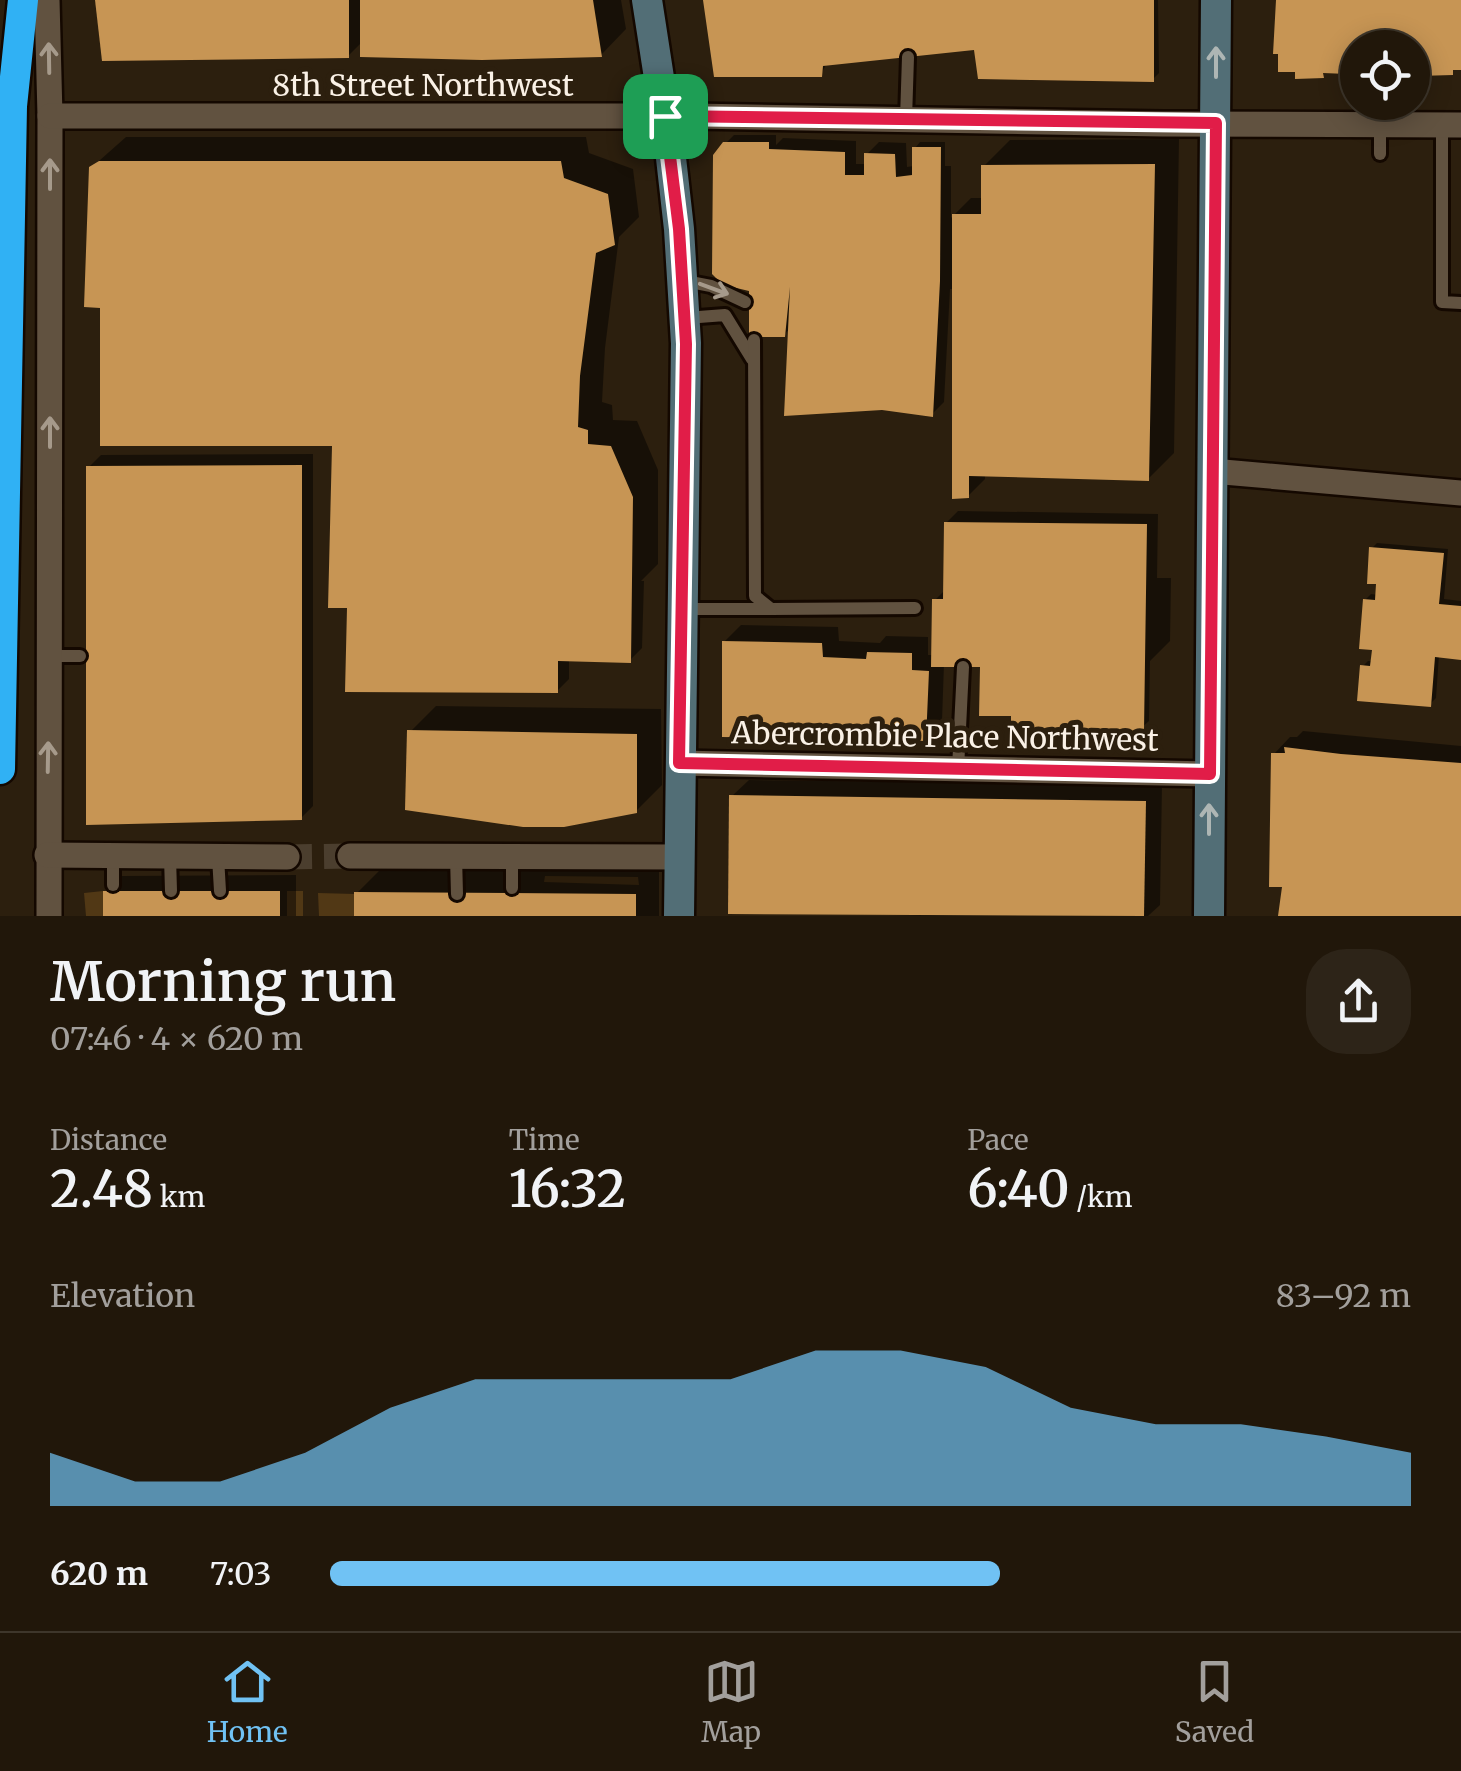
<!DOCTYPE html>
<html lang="en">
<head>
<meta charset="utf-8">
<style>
	body { margin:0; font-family:Merriweather,serif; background:#2d2418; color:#f1f3f6; height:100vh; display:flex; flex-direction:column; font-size:38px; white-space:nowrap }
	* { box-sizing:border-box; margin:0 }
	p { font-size:32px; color:#a29f9c }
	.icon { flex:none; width:55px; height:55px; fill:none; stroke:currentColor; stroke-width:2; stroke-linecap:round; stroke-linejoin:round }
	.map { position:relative; height:916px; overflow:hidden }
	.sheet { display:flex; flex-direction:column; background:#21170a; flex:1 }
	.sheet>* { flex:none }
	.tools { position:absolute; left:1340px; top:30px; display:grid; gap:20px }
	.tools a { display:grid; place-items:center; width:90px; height:90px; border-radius:50%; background:#21170a; box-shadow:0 5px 25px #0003,0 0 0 2px #3e362b; font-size:50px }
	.pin { position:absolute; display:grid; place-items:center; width:85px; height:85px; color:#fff; margin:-42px; border-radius:20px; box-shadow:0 5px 15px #0006 }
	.round { display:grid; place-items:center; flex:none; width:105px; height:105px; border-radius:40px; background:#2d2418 }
	.head { display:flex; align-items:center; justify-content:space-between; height:170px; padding:0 50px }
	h1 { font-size:55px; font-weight:600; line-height:75px }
	.metrics { display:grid; grid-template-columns:repeat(3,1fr); gap:15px; height:170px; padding:10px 50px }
	.metrics div { display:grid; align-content:center }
	.metrics b { font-size:50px; font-weight:600 }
	.metrics small { font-size:28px; font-weight:400 }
	.metrics p { font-size:28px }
	.chart { height:280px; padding:20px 50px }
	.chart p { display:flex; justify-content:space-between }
	.chart svg { width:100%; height:180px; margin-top:10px; fill:#70c2f4; opacity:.7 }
	ul { padding:0 50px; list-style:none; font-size:32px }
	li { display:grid; grid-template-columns:160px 120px 1fr; align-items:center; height:75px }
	li i { height:25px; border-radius:12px; background:#70c2f4 }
	.tab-bar { display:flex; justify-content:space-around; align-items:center; height:140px; border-top:2px solid #3e362b; background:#21170a; font-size:28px; color:#a29f9c }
	.tab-bar a { display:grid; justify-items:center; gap:5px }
	.tab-bar .current { color:#70c2f4 }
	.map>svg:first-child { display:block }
</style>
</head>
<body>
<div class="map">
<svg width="1461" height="916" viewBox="0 0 1461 916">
	<rect width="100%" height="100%" fill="#2c1f0e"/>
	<!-- green -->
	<g fill="#513815">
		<path d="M545,876L638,877L639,885L544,882Z"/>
		<path d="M103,891V916H86L84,893Z"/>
		<rect x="287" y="891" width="16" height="25"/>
		<path d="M318,893L355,894V916H319Z"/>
	</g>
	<!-- shadow -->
	<g fill="#0007">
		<path d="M98,0H621L626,29L601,55L363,41L348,56Z"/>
		<path d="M705,0H1158L1159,73L1153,79L976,47L827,63L821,74Z"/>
		<path d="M734,135H776V145L783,138L856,141V164H867V154L879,142L906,143L907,167L914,166L915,148L920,142H945V166H951V218L971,198H984V166L1010,140L1179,139L1174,453L1148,479L985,474V479L968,496L954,289H950L944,402L932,414L791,327L784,335L751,289L732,284L729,287L715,273L725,144Z"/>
		<path d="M126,137H586L589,153L633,169L639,217L619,237L605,348L602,402L612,405L613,420L637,421L658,470V564L641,581H644L642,648L630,660L569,659V679L557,691L349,606L335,443L103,305L91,168Z"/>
		<path d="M313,454V806L301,818L89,467L101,455Z"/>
		<path d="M958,511L1158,514L1157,578H1171L1170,641L1150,661L1149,721L1132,736L1013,714L982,665L944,664L942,721L925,738L724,642L741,625L838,627L839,641L880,643L886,636L928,637V655H934L935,600L946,589V523Z"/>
		<path d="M1377,543L1448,549L1444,599L1461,601V655H1439L1436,698L1430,704L1363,666L1368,661H1373L1374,648L1365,600L1371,594L1378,595L1371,549Z"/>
		<path d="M436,706L661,709L662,785L636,811L410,732Z"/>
		<path d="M1303,731L1461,746V916H1281L1284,884L1274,754L1290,737H1297Z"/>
		<path d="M749,780L1162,785L1160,905L1148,916H928L730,911L732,796Z"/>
		<path d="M381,869L659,871V916H356L357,893Z"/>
		<path d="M296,875V916H105V892L122,876Z"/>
	</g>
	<!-- building -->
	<g fill="#c79554">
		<path d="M95,0H349V58L102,61Z"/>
		<path d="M360,0H593L602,57L482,60L360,57Z"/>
		<path d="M703,0H1154V82L978,79L974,50L823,66L822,77H714Z"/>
		<path d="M1276,0H1461V70H1453V75L1418,76V71L1412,72V48H1358V80H1347V74L1323,73L1324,78L1295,79V72H1278V54H1273Z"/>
		<path d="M723,142H769V149L845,152V175H864V153L895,154L896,177L912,175V147H941L940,281L933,417L882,410L784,416L790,287L785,337H749V291L728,286L729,291L712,274L713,155Z"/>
		<path d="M99,161H561L564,178L608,194L615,245L596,253L580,376L578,427L588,430V444L611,446L633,497L631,663L558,661V693L345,692L347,608H328L332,446H100V308L84,307L89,167Z"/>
		<path d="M1155,164L1149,481L969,476V498L952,499V214H981V165Z"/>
		<path d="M302,465V820L86,825V466Z"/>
		<path d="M944,522L1147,524L1144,730L1133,739L1011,735V716H979L980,667H931L932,599H943Z"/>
		<path d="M1369,547L1444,553L1439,604L1461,606V660L1435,657L1431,707L1357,701L1360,665L1370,666L1372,650L1359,649L1363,599L1375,600L1376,584H1367Z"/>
		<path d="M722,641L822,643L823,657L866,659L867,652L912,653V670L929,671L926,741L722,737Z"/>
		<path d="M407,730L637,734V813L564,827H523L405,810Z"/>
		<path d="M1284,747L1341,754L1461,763V916H1278L1282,887H1269L1271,753H1285Z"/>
		<path d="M729,795L1146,801L1144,916L728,914Z"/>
		<rect x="103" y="891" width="177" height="25"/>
		<path d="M354,892L636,894V916H354Z"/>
	</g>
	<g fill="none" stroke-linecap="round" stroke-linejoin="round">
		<!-- street-tunnel -->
		<path stroke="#4b3e2e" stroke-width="25" stroke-dasharray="25 12" stroke-linecap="butt" d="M287,857L350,856"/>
		<!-- lane casing -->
		<g stroke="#140800" stroke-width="18">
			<g id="lane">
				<path d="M906,119L908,57"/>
				<path d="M1380,125V154"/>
				<path d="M1442,125V302L1461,303"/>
				<path d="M685,281L711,286L745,302"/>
				<path d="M686,318L725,315L752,359"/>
				<path d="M754,340L755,596L771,609L915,608"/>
				<path d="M683,609H771"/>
				<path d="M50,656H80"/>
				<path d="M958,769L963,667"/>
				<path d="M456,856L457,894"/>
				<path d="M512,856V888"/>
				<path d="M170,857L171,891"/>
				<path d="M218,857L220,891"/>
				<path d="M113,885V856"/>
			</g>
		</g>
		<!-- street casing -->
		<g stroke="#140800" stroke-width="30">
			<g id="street">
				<path d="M47,0L50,116L49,916"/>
				<path d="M50,116H693L1163,124L1461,125"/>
				<path d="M1212,471L1461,493"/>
				<path d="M679,763L1210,774"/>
				<path d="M47,855L287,857"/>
				<path d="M350,856L679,857"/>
			</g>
		</g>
		<!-- secondary casing -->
		<g stroke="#140800" stroke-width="35">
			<g id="secondary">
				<path d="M647,0L670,149L679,229L686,343L679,916"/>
				<path d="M1209,916L1216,0"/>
			</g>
		</g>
		<!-- highway casing -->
		<g stroke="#140800" stroke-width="35">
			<path id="highway" d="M0,769L12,106L23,0"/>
		</g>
		<!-- lane -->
		<use href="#lane" stroke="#615240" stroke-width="12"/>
		<!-- street -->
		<use href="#street" stroke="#615240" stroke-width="25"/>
		<!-- secondary -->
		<use href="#secondary" stroke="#526e76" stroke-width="30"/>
		<!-- highway -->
		<use href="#highway" stroke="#30b1f4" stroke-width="30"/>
	</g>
	<!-- one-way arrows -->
	<defs><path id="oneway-shaft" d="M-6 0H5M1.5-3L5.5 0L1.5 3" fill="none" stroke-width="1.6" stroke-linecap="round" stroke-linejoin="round" transform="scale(2.5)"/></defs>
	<g stroke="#a69a8b">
		<use href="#oneway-shaft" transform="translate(49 58) rotate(-91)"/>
		<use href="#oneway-shaft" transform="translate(50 174) rotate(-90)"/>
		<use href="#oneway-shaft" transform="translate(714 289) rotate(20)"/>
		<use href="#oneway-shaft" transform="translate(50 432) rotate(-90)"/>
		<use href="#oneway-shaft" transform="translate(48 757) rotate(-89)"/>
	</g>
	<g stroke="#aeb6b4">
		<use href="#oneway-shaft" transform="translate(1216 62) rotate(-90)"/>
		<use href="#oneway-shaft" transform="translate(1209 819) rotate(-90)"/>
	</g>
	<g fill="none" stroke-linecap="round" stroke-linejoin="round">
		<!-- route casing -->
		<g stroke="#fff" stroke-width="20">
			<path id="route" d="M665,116L1216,123L1210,774L679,763L686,344L679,229Z"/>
		</g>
		<!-- route -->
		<use href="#route" stroke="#e11d48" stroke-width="12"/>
	</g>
	<g text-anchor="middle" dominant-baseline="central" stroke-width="10" stroke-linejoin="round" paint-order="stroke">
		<!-- street labels -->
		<g font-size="30" fill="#faf1e6" stroke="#2c1f0e">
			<text x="423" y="85">8th Street Northwest</text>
			<text transform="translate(945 736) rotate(1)">Abercrombie Place Northwest</text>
		</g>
	</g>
</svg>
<div class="tools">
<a><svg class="icon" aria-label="locate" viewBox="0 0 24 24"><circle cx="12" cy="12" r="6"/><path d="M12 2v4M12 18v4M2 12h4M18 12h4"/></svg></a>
</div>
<div class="pin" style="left:665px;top:116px;background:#1e9e55"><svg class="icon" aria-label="arrive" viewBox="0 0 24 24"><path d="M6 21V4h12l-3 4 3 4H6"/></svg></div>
</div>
<section class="sheet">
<div class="head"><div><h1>Morning run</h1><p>07:46 · 4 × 620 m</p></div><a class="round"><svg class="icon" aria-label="share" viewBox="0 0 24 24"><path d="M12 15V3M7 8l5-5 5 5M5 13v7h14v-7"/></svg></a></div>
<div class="metrics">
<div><p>Distance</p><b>2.48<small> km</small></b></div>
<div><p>Time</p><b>16:32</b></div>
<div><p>Pace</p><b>6:40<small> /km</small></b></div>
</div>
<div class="chart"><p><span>Elevation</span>83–92 m</p>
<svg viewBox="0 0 160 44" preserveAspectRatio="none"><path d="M0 44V31L10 38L20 38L30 31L40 20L50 13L60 13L70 13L80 13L90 6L100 6L110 10L120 20L130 24L140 24L150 27L160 31V44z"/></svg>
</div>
<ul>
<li><b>620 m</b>7:03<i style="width:62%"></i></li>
</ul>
</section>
<nav class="tab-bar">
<a class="current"><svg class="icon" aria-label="home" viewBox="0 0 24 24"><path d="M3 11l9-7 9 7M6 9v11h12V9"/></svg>Home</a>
<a><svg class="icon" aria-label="map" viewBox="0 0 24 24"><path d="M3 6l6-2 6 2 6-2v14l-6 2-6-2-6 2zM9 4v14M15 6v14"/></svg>Map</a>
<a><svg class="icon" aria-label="saved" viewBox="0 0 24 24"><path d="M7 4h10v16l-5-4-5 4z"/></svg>Saved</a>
</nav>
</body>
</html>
